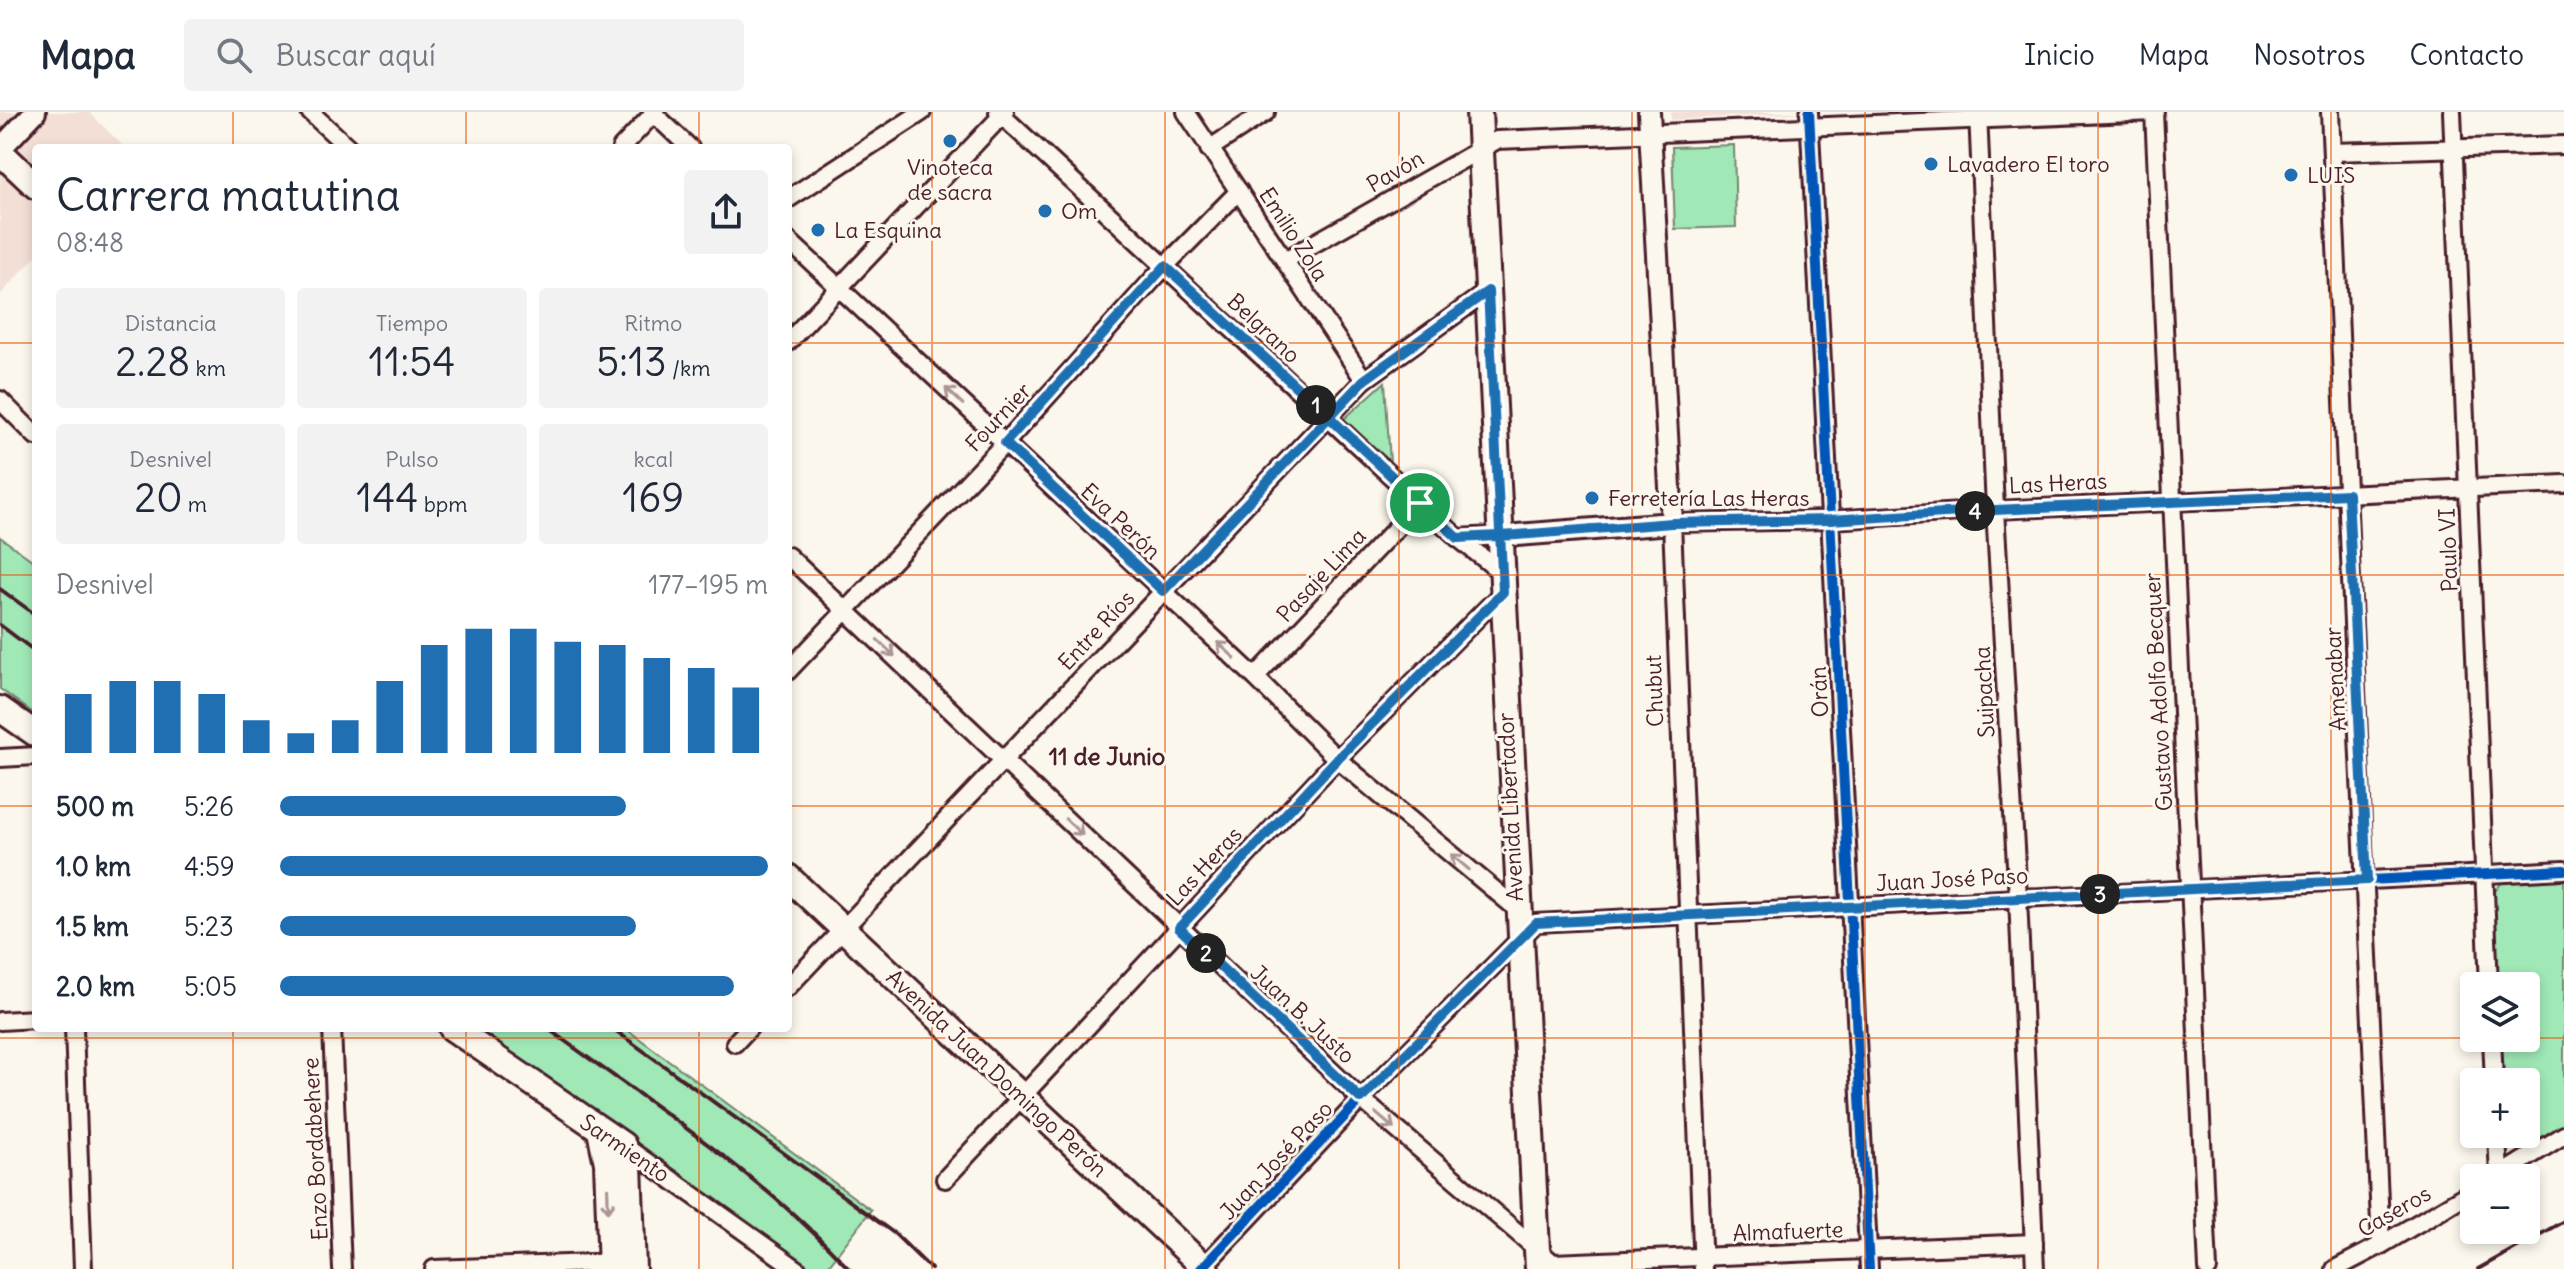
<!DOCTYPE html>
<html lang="es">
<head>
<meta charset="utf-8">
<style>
	body { margin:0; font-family:Delius,sans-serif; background:#f2f2f3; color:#1f2937; height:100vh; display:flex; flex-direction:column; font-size:30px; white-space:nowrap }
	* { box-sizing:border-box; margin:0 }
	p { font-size:26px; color:#747a83 }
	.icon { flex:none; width:44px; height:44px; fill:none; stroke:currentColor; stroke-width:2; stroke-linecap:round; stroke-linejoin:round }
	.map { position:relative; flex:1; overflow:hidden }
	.details { position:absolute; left:32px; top:32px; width:760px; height:888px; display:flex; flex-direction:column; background:#fff; border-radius:8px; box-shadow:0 4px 12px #0003 }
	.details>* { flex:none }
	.controls { position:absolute; left:2460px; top:860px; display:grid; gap:16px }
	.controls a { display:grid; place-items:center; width:80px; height:80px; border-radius:8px; background:#fff; box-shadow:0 4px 12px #0003; font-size:40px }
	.pin { position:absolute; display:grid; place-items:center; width:68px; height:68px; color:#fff; margin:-34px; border:4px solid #fff; border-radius:50%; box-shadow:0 2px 8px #0007 }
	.km { position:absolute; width:40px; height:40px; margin:-20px; border-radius:50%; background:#222; color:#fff; font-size:22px; line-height:40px; text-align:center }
	.round { display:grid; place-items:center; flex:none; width:84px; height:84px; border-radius:8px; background:#f2f2f3 }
	.head { display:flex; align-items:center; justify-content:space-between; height:136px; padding:0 24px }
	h1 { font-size:44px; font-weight:600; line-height:60px }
	.metrics { display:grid; grid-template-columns:repeat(3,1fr); gap:12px; height:136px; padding:8px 24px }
	.metrics div { display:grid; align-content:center; border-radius:8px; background:#f2f2f3; text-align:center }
	.metrics b { font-size:40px; font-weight:600 }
	.metrics small { font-size:22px; font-weight:400 }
	.metrics p { font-size:22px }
	.chart { height:224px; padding:16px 24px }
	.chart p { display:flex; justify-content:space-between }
	.chart svg { width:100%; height:144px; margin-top:8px; stroke:#1f6fb2; stroke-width:6 }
	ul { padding:0 24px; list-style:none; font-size:26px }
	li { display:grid; grid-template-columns:128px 96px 1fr; align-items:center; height:60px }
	li i { height:20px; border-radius:10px; background:#1f6fb2 }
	header { display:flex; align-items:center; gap:48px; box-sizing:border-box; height:112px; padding:0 40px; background:#fff; border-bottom:2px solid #e0e1e3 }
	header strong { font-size:38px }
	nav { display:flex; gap:44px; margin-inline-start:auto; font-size:28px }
	.search { width:560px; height:72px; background:#f2f2f3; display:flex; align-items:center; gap:20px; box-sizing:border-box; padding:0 28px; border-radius:8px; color:#747a83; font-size:30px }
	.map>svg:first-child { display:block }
</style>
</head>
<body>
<header>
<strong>Mapa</strong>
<div class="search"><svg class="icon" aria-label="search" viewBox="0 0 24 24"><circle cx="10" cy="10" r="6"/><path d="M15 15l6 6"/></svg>Buscar aquí</div>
<nav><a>Inicio</a><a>Mapa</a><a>Nosotros</a><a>Contacto</a></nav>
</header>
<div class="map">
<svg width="2564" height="1157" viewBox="0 0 2564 1157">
	<rect width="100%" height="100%" fill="#fbf7ec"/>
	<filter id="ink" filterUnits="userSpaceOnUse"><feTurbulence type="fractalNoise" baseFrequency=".0125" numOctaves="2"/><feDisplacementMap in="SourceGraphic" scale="16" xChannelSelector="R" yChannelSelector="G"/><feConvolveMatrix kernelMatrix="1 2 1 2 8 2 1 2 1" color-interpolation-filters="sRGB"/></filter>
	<g filter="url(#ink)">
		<!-- built -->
		<g fill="#f3dfd6">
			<path d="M0,0H89L125,36H36V144L0,183Z"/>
			<path d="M1671,0H1795V1L1671,8Z"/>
		</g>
		<!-- green -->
		<g fill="#a0e8b6" stroke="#758470" stroke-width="2">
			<path d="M1734,33L1736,115L1675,117L1672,35Z"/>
			<path d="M1385,270L1390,351L1344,307Z"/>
			<path d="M0,425L36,451V603L0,577Z"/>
			<path d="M2564,765V1016C2545,1027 2514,1055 2503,1022H2526V970H2501L2499,926H2526V874H2496L2493,782L2503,769Z"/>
			<path d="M470,916H625L871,1098L826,1157H806Z"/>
		</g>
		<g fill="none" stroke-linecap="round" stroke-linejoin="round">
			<!-- minor casing -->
			<g stroke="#4a1f2b" stroke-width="22">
				<g id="minor">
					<path d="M310,0L349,36"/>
					<path d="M652,0L690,36"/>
					<path d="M998,0L1420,391L1458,426L1502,461"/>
					<path d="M1186,0L1364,268"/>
					<path d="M1809,0L1869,1157"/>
					<path d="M1978,0L1995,398L2018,786L2035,1157"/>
					<path d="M2154,0L2208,1157"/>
					<path d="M2330,0L2381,1133"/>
					<path d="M2452,0L2489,874"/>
					<path d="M621,36L655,0"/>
					<path d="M1209,37L1266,0"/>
					<path d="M2332,40L2564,33"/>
					<path d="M788,87L922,0"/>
					<path d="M788,128L1255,565L1337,647L1522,801"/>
					<path d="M1285,148L1497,28L2155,0"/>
					<path d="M788,230L1005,0"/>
					<path d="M0,288L36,324"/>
					<path d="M1458,426L1509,423"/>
					<path d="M788,444L1361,987L1553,1151"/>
					<path d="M788,559L1005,331L1165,154L1239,79"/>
					<path d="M1255,565L1420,391"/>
					<path d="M0,646L36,644"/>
					<path d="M788,875L1364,268L1488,179"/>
					<path d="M0,909L36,907"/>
					<path d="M74,916L83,1157"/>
					<path d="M332,916L342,1157"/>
					<path d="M2492,926L2494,970"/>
					<path d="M735,931L749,916"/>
					<path d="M2497,1022L2499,1064"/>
					<path d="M623,1033L797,1157"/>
					<path d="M2495,1066L2564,1023"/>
					<path d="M945,1067L1337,647L1503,480"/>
					<path d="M434,1157L620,1150"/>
					<path d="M1201,1157L1361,987L1536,811L2564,758"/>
					<path d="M1546,1157L1553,1151L2034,1131"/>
					<path d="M1703,1157L1672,411L1830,408L1995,398L2564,372"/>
					<path d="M2335,1157L2381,1133L2474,1078"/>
				</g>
			</g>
			<!-- tertiary casing -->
			<g stroke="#4a1f2b" stroke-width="26">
				<g id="tertiary">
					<path d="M0,37L35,0"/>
					<path d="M1517,423L1672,411L1649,0"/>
				</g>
			</g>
			<!-- secondary casing -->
			<g stroke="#4a1f2b" stroke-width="30">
				<g id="secondary">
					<path d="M1479,0L1538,1157"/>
					<path d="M0,40L36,74"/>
					<path d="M0,597L36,622"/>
					<path d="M788,765L1206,1157"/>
					<path d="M452,916L623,1033L629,1053L633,1157"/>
					<path d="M600,1019L607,1051L611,1157"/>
				</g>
			</g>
			<!-- minor -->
			<use href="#minor" stroke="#fbf7ec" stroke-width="16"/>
			<!-- tertiary -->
			<use href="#tertiary" stroke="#fbf7ec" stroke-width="20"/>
			<!-- secondary -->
			<use href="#secondary" stroke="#fbf7ec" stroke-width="24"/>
			<!-- rail -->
			<g stroke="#4a1f2b" stroke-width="4">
				<path d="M0,477L36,503"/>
				<path d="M0,513L36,540"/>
				<path d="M547,916C649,991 763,1063 849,1157"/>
				<path d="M612,916L895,1122L931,1157"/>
				<path d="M2478,1157L2564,1109"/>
			</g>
			<!-- cycleway casing -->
			<g stroke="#fbf7ec" stroke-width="15">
				<g id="cycleway">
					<path d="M1809,0L1869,1157"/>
					<path d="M1201,1157L1361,987L1536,811L2564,758"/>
				</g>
			</g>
			<!-- cycleway -->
			<use href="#cycleway" stroke="#0057b8" stroke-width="10"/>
		</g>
		<!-- one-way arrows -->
		<defs><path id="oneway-shaft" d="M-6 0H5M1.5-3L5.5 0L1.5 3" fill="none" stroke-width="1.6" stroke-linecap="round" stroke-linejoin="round" transform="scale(2)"/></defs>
		<g stroke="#ab9695">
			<use href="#oneway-shaft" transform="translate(954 284) rotate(-137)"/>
			<use href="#oneway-shaft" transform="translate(886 536) rotate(44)"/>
			<use href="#oneway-shaft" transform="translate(1226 538) rotate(-137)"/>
			<use href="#oneway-shaft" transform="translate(1074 715) rotate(43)"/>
			<use href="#oneway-shaft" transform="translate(1460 750) rotate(-140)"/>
			<use href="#oneway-shaft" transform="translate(1385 1009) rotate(41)"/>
			<use href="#oneway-shaft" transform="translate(608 1088) rotate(88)"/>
		</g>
	</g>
	<g fill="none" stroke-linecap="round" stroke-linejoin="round" filter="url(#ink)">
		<!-- route casing -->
		<g stroke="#fff" stroke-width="16">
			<path id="route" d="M1420,391L1329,305L1163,479L1005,331L1165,154L1329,305L1364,268L1488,179L1503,480L1337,647L1179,816L1361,987L1536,811L2367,768L2348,382L1995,398L1830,408L1672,411L1517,423C1497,424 1478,425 1458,426L1420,391"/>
		</g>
		<!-- route -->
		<use href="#route" stroke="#1f6fb2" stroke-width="10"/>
	</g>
	<!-- grid -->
	<path fill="none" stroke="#e8590c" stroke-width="2" stroke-opacity="0.55" d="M233,0V36M466,0V36M699,0V36M932,0V1157M1165,0V1157M1399,0V1157M1632,0V1157M1865,0V1157M2098,0V1157M2331,0V1157M0,231H36M788,231H2564M0,463H36M788,463H2564M0,694H36M788,694H2564M233,916V1157M466,916V1157M699,916V1157M0,926H2474M2526,926H2564"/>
	<!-- markers -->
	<g fill="#1f6fb2" stroke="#fbf7ec" stroke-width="3">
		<circle cx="950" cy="29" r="8"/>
		<circle cx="1931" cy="52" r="8"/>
		<circle cx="2291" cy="63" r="8"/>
		<circle cx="1045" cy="99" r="8"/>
		<circle cx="818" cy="118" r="8"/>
		<circle cx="1592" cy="386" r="8"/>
	</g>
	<g text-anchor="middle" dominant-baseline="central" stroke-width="6" stroke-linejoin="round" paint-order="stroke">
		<!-- poi labels -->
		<g font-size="22" fill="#4a1f2b" stroke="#fbf7ec" text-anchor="start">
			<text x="1947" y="52">Lavadero El toro</text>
			<text x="950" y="55" text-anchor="middle">Vinoteca<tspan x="950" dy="25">de sacra</tspan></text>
			<text x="2307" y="63">LUIS</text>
			<text x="1061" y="99">Om</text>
			<text x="834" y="118">La Esquina</text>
			<text x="1608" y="386">Ferretería Las Heras</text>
		</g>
		<!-- street labels -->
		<g font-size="22" fill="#4a1f2b" stroke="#fbf7ec">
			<text transform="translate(1395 59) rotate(-30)">Pavón</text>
			<text transform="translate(1294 122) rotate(57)">Emilio Zola</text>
			<text transform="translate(1264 216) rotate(43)">Belgrano</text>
			<text transform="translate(998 305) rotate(-47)">Fournier</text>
			<text transform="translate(2058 371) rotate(-3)">Las Heras</text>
			<text transform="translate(1121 409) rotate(43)">Eva Perón</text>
			<text transform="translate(2448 438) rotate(-92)">Paulo VI</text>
			<text transform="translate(1321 463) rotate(-47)">Pasaje Lima</text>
			<text transform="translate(1096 518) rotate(-47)">Entre Ríos</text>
			<text transform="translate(2335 567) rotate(-93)">Amenabar</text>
			<text transform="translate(1654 579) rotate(-92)">Chubut</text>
			<text transform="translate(1819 580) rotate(-93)">Orán</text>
			<text transform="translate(1984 580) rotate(-93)">Suipacha</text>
			<text transform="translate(2158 580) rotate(-93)">Gustavo Adolfo Becquer</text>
			<text transform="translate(1510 695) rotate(-93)">Avenida Libertador</text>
			<text transform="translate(1204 754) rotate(-47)">Las Heras</text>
			<text transform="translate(1952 767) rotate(-3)">Juan José Paso</text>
			<text transform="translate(1303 902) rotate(43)">Juan B. Justo</text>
			<text transform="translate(997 961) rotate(43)">Avenida Juan Domingo Perón</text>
			<text transform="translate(625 1036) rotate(34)">Sarmiento</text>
			<text transform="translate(315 1037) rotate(-93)">Enzo Bordabehere</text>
			<text transform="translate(1276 1048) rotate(-47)">Juan José Paso</text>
			<text transform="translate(2394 1099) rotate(-30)">Caseros</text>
			<text transform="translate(1788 1119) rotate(-2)">Almafuerte</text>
		</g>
		<!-- neighbourhood labels -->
		<g font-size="24" font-weight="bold" fill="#4a1f2b" stroke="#fbf7ec">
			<text x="1107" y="644">11 de Junio</text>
		</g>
	</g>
</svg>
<div class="controls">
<a><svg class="icon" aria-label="layers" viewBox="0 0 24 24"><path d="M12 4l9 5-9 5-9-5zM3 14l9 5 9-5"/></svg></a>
<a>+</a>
<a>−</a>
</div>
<div class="pin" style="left:1420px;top:391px;background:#1e9e55"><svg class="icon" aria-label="arrive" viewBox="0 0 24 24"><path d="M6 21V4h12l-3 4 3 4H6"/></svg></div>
<b class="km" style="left:1316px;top:293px">1</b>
<b class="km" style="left:1206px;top:841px">2</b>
<b class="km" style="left:2100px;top:782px">3</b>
<b class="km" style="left:1975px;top:399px">4</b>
<section class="details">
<div class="head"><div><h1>Carrera matutina</h1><p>08:48</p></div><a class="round"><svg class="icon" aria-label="share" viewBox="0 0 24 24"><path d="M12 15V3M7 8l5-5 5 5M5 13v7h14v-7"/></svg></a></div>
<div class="metrics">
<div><p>Distancia</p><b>2.28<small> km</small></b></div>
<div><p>Tiempo</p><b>11:54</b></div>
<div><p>Ritmo</p><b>5:13<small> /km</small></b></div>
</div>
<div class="metrics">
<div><p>Desnivel</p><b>20<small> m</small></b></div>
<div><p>Pulso</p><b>144<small> bpm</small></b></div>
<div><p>kcal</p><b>169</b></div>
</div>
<div class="chart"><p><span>Desnivel</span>177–195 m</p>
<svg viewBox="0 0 160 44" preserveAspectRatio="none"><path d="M5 44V26M15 44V22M25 44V22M35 44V26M45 44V34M55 44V38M65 44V34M75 44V22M85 44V11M95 44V6M105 44V6M115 44V10M125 44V11M135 44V15M145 44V18M155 44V24"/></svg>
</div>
<ul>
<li><b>500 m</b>5:26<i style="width:71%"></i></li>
<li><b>1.0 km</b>4:59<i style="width:100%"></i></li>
<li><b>1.5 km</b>5:23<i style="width:73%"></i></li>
<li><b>2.0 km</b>5:05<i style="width:93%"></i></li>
</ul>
</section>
</div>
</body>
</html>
